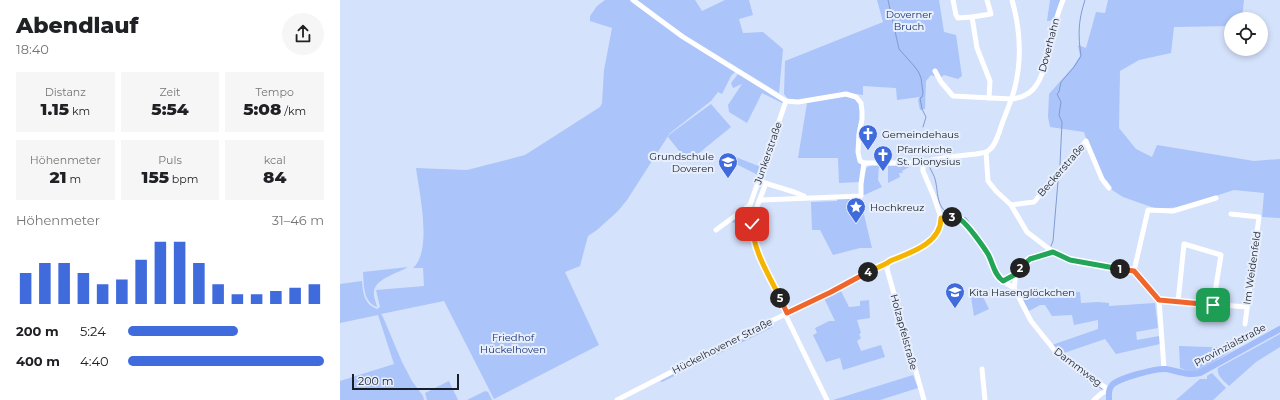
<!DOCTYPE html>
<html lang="de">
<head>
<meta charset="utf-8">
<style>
	body { margin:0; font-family:Montserrat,sans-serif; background:#f6f6f6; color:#202124; height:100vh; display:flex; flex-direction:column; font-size:15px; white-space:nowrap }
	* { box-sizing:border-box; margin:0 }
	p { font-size:13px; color:#757577 }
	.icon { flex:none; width:22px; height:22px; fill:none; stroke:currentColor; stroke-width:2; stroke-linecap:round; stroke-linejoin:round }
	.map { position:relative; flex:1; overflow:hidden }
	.drawer { display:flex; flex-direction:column; background:#fff; width:340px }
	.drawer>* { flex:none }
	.fabs { position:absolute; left:884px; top:12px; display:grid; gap:8px }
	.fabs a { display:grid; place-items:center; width:44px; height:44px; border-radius:50%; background:#fff; box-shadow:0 2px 6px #0003; font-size:20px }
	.scale { position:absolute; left:12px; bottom:10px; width:107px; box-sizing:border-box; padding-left:4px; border:2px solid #181e2a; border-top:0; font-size:11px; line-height:14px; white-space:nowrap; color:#181e2a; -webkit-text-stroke:3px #e8effc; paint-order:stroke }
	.pin { position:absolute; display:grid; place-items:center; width:34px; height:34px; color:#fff; margin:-17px; border-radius:8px; box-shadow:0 2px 6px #0006 }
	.km { position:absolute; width:20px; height:20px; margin:-10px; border-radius:50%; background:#222; color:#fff; font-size:11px; line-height:20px; text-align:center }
	.round { display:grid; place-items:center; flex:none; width:42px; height:42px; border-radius:21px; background:#f6f6f6 }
	.overview { display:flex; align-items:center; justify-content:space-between; height:68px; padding:0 16px }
	h1 { font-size:22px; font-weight:800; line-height:30px }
	.stats { display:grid; grid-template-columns:repeat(3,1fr); gap:6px; height:68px; padding:4px 16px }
	.stats div { display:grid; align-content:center; border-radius:0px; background:#f6f6f6; text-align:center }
	.stats b { font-size:17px; font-weight:800 }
	.stats small { font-size:11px; font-weight:400 }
	.stats p { font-size:11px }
	.chart { height:112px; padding:8px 16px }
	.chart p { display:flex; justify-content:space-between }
	.chart svg { width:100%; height:72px; margin-top:4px; stroke:#3f6bdc; stroke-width:6 }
	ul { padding:0 16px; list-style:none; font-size:13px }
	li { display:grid; grid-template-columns:64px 48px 1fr; align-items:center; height:30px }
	li i { height:10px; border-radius:5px; background:#3f6bdc }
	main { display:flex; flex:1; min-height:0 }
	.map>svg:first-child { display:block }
</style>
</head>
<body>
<main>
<section class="drawer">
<div class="overview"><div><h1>Abendlauf</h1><p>18:40</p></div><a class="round"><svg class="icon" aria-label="share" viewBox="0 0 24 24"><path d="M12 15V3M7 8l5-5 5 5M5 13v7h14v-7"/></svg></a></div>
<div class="stats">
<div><p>Distanz</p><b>1.15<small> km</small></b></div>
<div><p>Zeit</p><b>5:54</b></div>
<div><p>Tempo</p><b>5:08<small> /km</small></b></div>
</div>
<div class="stats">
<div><p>Höhenmeter</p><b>21<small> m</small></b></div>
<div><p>Puls</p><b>155<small> bpm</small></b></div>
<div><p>kcal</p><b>84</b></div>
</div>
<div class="chart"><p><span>Höhenmeter</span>31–46 m</p>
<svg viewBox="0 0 160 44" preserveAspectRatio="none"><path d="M5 44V25M15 44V19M25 44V19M35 44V25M45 44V32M55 44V29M65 44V17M75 44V6M85 44V6M95 44V19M105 44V32M115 44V38M125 44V38M135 44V36M145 44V34M155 44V32"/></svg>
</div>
<ul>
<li><b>200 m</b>5:24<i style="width:56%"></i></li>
<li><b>400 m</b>4:40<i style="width:100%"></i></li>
</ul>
</section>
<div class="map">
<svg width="940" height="400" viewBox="0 0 940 400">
	<rect width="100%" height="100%" fill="#d5e2fc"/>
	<!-- green -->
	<g fill="#abc4f9">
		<path d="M265,0H290L316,20L444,102L442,103L422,93L407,123L389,112L388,105L402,84L393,88L391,83L398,74L395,72L391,76L382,94L378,92L371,101L330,133L287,200L278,211L257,230L248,236L240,266L225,272L259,345L154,399L104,301L41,314L43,317L62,362L72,381L83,396L84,400H0V381L54,364L38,315L0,323V284L22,281C23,293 24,304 37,309L40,307L36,290L84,286L83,268H73C93,250 79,192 76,168L127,170L185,155L260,107L262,103L264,70L272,28L250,21V16L257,6Z"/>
		<path d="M296,0H355L362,11L385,0H409L413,15L399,19L403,33L423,32L443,49L439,93L343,34Z"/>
		<path d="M537,0H599L604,32L616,35L622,76L618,79L604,75L600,78L591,75L586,81L585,109L580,110L578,100L580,97L557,100L556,88L523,86V95L508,93L457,101L448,99L444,94L445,61L543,22Z"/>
		<path d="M710,0H721L714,20L707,21Z"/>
		<path d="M768,0H904L902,19H891V26L834,27L831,53L799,60L780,71L779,128L796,149L812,157L817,145L914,161L940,159V218L922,217L924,193L894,190L841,207L817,209L783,197L769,188L749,149L744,132L710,127L708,117L709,94L733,67L740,56L738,45L746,48L756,12L765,13Z"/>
		<path d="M506,96L513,97L519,104L521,117L517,133L523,165L520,182L499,183L498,158H458L467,103Z"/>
		<path d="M371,104L391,127L348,162L328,137L330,134Z"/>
		<path d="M393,156L421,167L418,175L396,164L393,160Z"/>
		<path d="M531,165H539L538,180L542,187L522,196L523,182L526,168Z"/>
		<path d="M558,165H573L562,171L563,173H559L560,177L548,183V166Z"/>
		<path d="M520,198L532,248H520L493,255L480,230H472L471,202L497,201V199Z"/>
		<path d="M407,208L411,210L413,213L411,226L406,228L390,221Z"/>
		<path d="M68,267C59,273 36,278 34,291C33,296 36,302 37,307C23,302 24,285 23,272Z"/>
		<path d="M500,289L509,307L520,306V301L529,300L530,318L517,320L521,333L519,334L521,338L517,341L521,351L541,345L545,357L503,370L500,358L486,362L473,335L477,333L475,328L489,321H495L484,298Z"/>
		<path d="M714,291L740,292L741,303L758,302L769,303V306L815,303L818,328L796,332L797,340L819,336L820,344L776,354L765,339L721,354L712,345L758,329V320L734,325L732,315L712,316L705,305H700L689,311L680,294Z"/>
		<path d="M641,293L649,309L634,316L631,297Z"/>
		<path d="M432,324L433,327L322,382L320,381Z"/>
		<path d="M940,334V347L916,362L889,386C884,381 876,375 878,368Z"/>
		<path d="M839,346L896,348L859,371L851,372L840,368Z"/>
		<path d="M872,373L886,388L873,400H836L860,379H867V376Z"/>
		<path d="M573,375L578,388L540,400H493Z"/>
		<path d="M109,381L118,400H87L85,393Z"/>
		<path d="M145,391L148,392L152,400H127Z"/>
	</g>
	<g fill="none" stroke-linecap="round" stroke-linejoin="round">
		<!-- stream -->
		<g stroke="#809ad4" stroke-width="1">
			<path d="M548,0L559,49L575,67L579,73L581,78L583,93L582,97L580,98L582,109L586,117L583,127"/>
			<path d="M720,165L722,122L719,115L721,102L717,94L719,92L721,82L734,67L741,56C738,35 738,21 745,0"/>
			<path d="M590,168C591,170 592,172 593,174C600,187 593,207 611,215"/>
			<path d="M618,216L626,218L637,234"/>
			<path d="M711,246L713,241L718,181"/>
			<path d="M740,375L762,389"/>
		</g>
		<!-- minor -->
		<g stroke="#fff" stroke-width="5">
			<path d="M293,0L343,37L446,101L458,102L506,94L516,97L521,103L522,111V119L519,134L518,152L520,161L524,163H543"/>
			<path d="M613,0L616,15L618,18L632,17L651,14L647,0"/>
			<path d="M632,17L637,48L650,81L649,98"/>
			<path d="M595,71L601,82L613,96L671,99C682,98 692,93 697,84C702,77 704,68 706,60C711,40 715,19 723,0"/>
			<path d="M646,152L648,181L656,191L671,205L687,232L713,252L730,261L794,271L819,300L824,368"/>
			<path d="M545,163H583"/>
			<path d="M583,163C587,159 627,155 636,154C640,153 645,153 648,151C656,146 659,132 662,124C666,112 672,100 675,87C682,58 680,28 672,0"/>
			<path d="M418,181L454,192L464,196"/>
			<path d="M426,183L415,212L412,224L413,236L419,254L447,313"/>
			<path d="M420,200L521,196V184L524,163"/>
			<path d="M410,205L446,101"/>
			<path d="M671,205L694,202L746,141L762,179L769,188"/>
			<path d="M891,214L919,217L905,324"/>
			<path d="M601,218L615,217L621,220L648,254L657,276L661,280L674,288"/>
			<path d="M376,230L410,205"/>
			<path d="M713,252L690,259L681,266L676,274L674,288L691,321L716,352L769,390"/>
			<path d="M548,263L547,269L584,400"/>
			<path d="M794,271L808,210L833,211L876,198"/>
			<path d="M663,281L676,274"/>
			<path d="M819,300L907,307"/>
			<path d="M838,302L844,244L881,255L873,305"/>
			<path d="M445,314L487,400"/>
			<path d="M642,369L645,400"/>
			<path d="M277,400L417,328L491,292L539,266L548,263L550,261L576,250L587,243L595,234L600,224L601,218L594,197L583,171V163"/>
			<path d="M754,400L762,393L769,390"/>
		</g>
		<!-- major -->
		<path stroke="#a2bcfa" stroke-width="6" d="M769,400C769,394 768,390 772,385C779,378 816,368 826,369C838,371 847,376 860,373L940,329"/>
	</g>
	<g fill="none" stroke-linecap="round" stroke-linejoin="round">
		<!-- split-1 casing -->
		<g stroke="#fff" stroke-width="8">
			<path id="split-1" d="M780,269L794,271L819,300L873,305"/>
		</g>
		<!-- split-2 casing -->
		<g stroke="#fff" stroke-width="8">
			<path id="split-2" d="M680,268L690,259L713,252L730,260L780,269"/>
		</g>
		<!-- split-3 casing -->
		<g stroke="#fff" stroke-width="8">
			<path id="split-3" d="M612,217C615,217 618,218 621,220C628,225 643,246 648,254C653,263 654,275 663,281L676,274L680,268"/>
		</g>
		<!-- split-4 casing -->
		<g stroke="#fff" stroke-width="8">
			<path id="split-4" d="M528,272C534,269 547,264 550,261C569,253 601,244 601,218L612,217"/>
		</g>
		<!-- split-5 casing -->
		<g stroke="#fff" stroke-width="8">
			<path id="split-5" d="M440,298L447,313L491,292L528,272"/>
		</g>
		<!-- split-6 casing -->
		<g stroke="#fff" stroke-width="8">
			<path id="split-6" d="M412,224C413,251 429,275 440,298"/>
		</g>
		<!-- split-1 -->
		<use href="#split-1" stroke="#f0652b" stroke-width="5"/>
		<!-- split-2 -->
		<use href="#split-2" stroke="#22a559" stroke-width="5"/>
		<!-- split-3 -->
		<use href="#split-3" stroke="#22a559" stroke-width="5"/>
		<!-- split-4 -->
		<use href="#split-4" stroke="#f5b400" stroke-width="5"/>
		<!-- split-5 -->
		<use href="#split-5" stroke="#f0652b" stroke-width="5"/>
		<!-- split-6 -->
		<use href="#split-6" stroke="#f5b400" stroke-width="5"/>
	</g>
	<!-- icons -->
	<defs>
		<g id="church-pin" transform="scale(1)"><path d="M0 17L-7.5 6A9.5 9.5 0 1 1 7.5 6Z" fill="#3f6bdc" stroke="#e8effc"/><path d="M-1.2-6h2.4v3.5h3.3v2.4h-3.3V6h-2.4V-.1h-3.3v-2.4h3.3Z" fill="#fff"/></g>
		<g id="school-pin" transform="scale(1)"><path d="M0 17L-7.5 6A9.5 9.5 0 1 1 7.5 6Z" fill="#3f6bdc" stroke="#e8effc"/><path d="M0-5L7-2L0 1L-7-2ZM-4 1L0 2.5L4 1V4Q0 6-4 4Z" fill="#fff"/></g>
		<g id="sight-pin" transform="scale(1)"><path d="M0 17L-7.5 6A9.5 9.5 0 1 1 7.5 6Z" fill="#3f6bdc" stroke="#e8effc"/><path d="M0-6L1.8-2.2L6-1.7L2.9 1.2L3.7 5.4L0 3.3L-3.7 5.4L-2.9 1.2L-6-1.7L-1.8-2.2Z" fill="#fff"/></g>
	</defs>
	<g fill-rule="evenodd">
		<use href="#church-pin" x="528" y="134"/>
		<use href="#church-pin" x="543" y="155"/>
		<use href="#school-pin" x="388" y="162"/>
		<use href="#sight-pin" x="516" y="207"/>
		<use href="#school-pin" x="615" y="292"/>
	</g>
	<g text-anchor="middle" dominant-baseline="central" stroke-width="4" stroke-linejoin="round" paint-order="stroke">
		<!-- park labels -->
		<g font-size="10" fill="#183074" stroke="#e8effc">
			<text x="569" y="14">Doverner<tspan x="569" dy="12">Bruch</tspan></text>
			<text x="173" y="337">Friedhof<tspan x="173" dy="12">Hückelhoven</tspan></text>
		</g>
		<!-- street labels -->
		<g font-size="10" fill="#181e2a" stroke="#e8effc">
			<text transform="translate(709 45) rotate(-75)">Doverhahn</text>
			<text transform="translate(428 153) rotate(-71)">Junkerstraße</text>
			<text transform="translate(721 170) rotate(-49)">Beckerstraße</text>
			<text transform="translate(912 268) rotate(-82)">Im Weidenfeld</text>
			<text transform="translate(564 332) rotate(75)">Holzapfelstraße</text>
			<text transform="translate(890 345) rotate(-28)">Provinzialstraße</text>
			<text transform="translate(382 346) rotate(-27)">Hückelhovener Straße</text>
			<text transform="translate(738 367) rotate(37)">Dammweg</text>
		</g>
		<!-- poi labels -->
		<g font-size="10" fill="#181e2a" stroke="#e8effc" text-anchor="start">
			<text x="542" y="134">Gemeindehaus</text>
			<text x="557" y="149">Pfarrkirche<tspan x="557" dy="12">St. Dionysius</tspan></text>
			<text x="374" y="156" text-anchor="end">Grundschule<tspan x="374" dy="12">Doveren</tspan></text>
			<text x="530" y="207">Hochkreuz</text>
			<text x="629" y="292">Kita Hasenglöckchen</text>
		</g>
	</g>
</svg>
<div class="fabs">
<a><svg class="icon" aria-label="locate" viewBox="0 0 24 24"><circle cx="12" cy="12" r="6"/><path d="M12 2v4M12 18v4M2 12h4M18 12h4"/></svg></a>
</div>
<div class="scale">200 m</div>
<div class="pin" style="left:873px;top:305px;background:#1e9e55"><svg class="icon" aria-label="arrive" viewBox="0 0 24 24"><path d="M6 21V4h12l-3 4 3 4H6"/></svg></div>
<div class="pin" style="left:412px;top:224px;background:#d93025"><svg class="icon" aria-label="check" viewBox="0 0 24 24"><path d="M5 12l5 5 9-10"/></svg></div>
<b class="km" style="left:780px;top:269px">1</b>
<b class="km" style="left:680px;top:268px">2</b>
<b class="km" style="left:612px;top:217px">3</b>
<b class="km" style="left:528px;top:272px">4</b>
<b class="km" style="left:440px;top:298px">5</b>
</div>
</main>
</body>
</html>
